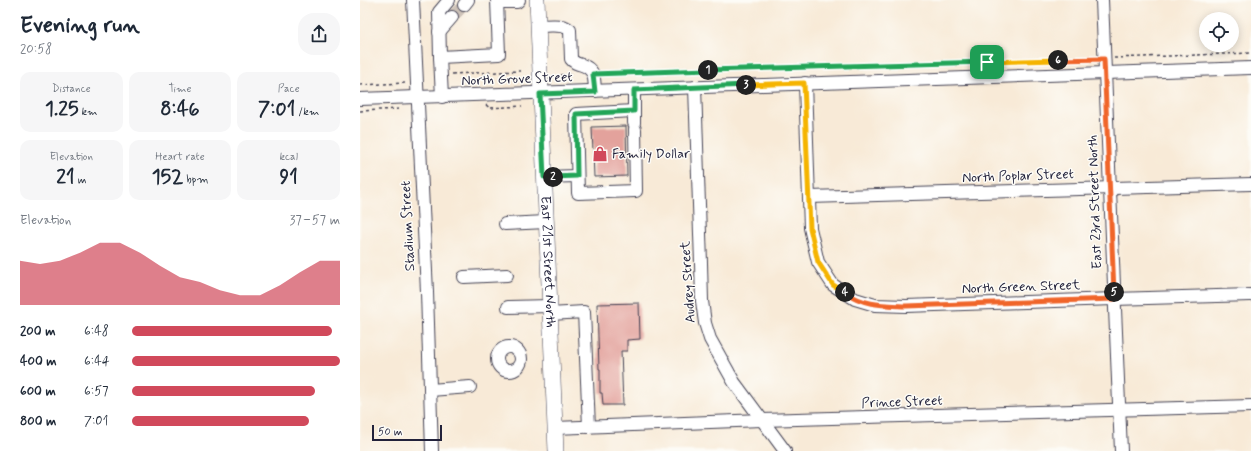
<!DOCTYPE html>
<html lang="en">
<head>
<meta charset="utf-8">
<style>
	body { margin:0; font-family:Mynerve,sans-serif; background:#f6f6f7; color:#1f2937; height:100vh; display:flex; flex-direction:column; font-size:15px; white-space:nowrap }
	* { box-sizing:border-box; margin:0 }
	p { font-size:13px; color:#747a83 }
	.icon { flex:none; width:22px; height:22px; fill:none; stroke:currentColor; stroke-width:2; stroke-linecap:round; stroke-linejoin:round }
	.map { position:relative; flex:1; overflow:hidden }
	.panel { display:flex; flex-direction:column; background:#fff; width:360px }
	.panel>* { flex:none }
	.controls { position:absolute; left:839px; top:12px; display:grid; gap:8px }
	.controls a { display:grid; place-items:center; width:40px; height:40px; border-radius:50%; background:#fff; box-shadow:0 2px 10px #0003; font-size:20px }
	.scale { position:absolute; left:12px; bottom:10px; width:70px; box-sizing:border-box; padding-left:4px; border:2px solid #22223b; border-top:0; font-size:11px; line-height:14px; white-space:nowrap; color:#22223b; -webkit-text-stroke:3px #fdfcf7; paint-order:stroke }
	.pin { position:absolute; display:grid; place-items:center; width:34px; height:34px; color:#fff; margin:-17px; border-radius:8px; box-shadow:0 2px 6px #0006 }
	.km { position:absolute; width:20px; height:20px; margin:-10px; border-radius:50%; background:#222; color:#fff; font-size:11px; line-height:20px; text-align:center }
	.round { display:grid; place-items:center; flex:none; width:42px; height:42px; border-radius:16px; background:#f6f6f7 }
	.overview { display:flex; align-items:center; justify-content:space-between; height:68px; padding:0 20px }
	h1 { font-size:22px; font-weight:700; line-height:30px }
	.stats { display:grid; grid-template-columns:repeat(3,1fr); gap:6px; height:68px; padding:4px 20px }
	.stats div { display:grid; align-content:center; border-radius:10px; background:#f6f6f7; text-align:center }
	.stats b { font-size:20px; font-weight:700 }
	.stats small { font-size:11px; font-weight:400 }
	.stats p { font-size:11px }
	.chart { height:112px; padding:8px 20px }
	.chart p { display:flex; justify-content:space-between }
	.chart svg { width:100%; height:72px; margin-top:4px; fill:#d1495b; opacity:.7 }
	ul { padding:0 20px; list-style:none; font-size:13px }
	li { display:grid; grid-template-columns:64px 48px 1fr; align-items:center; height:30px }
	li i { height:10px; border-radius:5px; background:#d1495b }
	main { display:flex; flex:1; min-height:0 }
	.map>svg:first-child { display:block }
</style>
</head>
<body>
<main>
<section class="panel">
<div class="overview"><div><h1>Evening run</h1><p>20:58</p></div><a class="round"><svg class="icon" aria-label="share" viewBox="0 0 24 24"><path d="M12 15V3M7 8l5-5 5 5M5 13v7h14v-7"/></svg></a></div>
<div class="stats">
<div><p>Distance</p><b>1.25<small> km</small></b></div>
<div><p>Time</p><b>8:46</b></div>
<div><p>Pace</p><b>7:01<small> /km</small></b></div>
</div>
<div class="stats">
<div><p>Elevation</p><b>21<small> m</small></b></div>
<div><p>Heart rate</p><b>152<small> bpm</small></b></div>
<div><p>kcal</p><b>91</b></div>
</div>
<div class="chart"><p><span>Elevation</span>37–57 m</p>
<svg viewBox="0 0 160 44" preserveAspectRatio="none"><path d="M0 44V17L10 19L20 17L30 12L40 6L50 6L60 12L70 20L80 27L90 30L100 35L110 38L120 38L130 32L140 24L150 17L160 17V44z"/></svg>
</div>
<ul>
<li><b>200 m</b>6:48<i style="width:96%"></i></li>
<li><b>400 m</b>6:44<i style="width:100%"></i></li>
<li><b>600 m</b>6:57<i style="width:88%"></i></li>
<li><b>800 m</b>7:01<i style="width:85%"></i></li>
</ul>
</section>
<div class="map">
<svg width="891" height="451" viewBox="0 0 891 451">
	<rect width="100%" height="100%" fill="#fdfcf7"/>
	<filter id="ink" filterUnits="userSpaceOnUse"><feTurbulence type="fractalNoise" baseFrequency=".025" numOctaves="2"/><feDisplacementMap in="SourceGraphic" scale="8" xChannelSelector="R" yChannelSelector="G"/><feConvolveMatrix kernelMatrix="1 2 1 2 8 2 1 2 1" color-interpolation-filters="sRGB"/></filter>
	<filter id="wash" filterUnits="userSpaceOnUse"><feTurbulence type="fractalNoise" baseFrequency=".012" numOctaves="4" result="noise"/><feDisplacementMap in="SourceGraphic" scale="16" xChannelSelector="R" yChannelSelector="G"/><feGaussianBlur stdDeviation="0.9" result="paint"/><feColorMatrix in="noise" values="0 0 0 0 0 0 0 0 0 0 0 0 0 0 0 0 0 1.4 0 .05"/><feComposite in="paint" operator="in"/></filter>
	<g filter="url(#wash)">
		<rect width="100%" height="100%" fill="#f8ead7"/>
		<g id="blocks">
			<!-- building -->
			<g fill="#e3a29c">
				<path d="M266,126L267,176L234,177L232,127Z"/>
				<path d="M279,303L280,339L267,340V351H261L263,405H243L242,393H240V369H239L237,304Z"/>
			</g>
		</g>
	</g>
	<g filter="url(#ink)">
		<use href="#blocks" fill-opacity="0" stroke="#424052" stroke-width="1"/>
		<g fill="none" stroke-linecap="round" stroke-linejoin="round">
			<!-- minor-tunnel -->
			<path stroke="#cdc2b8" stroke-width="12" stroke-dasharray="12 6" stroke-linecap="butt" d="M92,17L104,5"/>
			<!-- minor casing -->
			<g stroke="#424052" stroke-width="14">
				<g id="minor">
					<path d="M53,0L67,292L72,451"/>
					<path d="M141,0L142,2H157L159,0"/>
					<path d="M742,0L761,451"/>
					<path d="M104,5L108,0"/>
					<path d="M178,26C188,26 203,23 210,30L211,59C214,63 217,64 222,65C236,70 234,79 235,91"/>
					<path d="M79,32L92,17"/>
					<path d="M80,57L79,12L89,0"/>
					<path d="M445,83L450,228L458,262L473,285L495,299L515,305L546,306L754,299L891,295"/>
					<path d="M335,87L341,263L342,301L345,323L350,339L374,382L425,451"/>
					<path d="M274,90V123"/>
					<path d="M82,97L80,57L139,54L137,0"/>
					<path d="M0,99L891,68"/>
					<path d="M274,111L216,114L218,193L276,191L275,129"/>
					<path d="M184,177L217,176"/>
					<path d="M449,197L891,184"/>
					<path d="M145,224L186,222"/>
					<path d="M104,277L147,275"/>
					<path d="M148,307L190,306"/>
					<path d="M190,314L224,312L229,427"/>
					<circle cx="149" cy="359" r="12"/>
					<path d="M70,390L110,387"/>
					<path d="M195,428L402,420L891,406"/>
				</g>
			</g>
			<!-- major casing -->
			<g stroke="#424052" stroke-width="16">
				<g id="major">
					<path id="s1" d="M177,0L196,451"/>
				</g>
			</g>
			<!-- path -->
			<g stroke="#424052" stroke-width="1.5" stroke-dasharray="3 3" stroke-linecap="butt">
				<path d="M754,58L891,53"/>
				<path d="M243,73L510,65L735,59"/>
				<path d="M92,74L160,71"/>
				<path d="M201,75L213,74"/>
				<path d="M0,85L46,83"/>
				<path d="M126,105L130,108L162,106"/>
				<path d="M0,111L40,109"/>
			</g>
			<!-- minor -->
			<use href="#minor" stroke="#fff" stroke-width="12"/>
			<!-- major -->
			<use href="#major" stroke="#fff" stroke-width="15"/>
		</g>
	</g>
	<g fill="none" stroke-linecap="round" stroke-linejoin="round" filter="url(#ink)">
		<!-- split-1 casing -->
		<g stroke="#fff" stroke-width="8">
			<path id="split-1" d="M348,70L627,62"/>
		</g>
		<!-- split-2 casing -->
		<g stroke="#fff" stroke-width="8">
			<path id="split-2" d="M193,177H184L180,94L235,92L233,74L348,70"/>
		</g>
		<!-- split-3 casing -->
		<g stroke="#fff" stroke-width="8">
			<path id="split-3" d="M193,177L217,176L216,114L274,111V90L386,85"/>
		</g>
		<!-- split-4 casing -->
		<g stroke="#fff" stroke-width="8">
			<path id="split-4" d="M386,85L444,83L450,228L458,262L473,285L485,292"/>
		</g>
		<!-- split-5 casing -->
		<g stroke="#fff" stroke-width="8">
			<path id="split-5" d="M485,292C505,306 523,305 546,306L754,299V292"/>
		</g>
		<!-- split-6 casing -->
		<g stroke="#fff" stroke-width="8">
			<path id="split-6" d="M698,60L744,59L754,292"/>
		</g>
		<!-- split-7 casing -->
		<g stroke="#fff" stroke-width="8">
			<path id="split-7" d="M627,62L698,60"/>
		</g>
		<!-- split-1 -->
		<use href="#split-1" stroke="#22a559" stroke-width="5"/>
		<!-- split-2 -->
		<use href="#split-2" stroke="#22a559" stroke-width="5"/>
		<!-- split-3 -->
		<use href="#split-3" stroke="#22a559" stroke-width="5"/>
		<!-- split-4 -->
		<use href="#split-4" stroke="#f5b400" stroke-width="5"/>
		<!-- split-5 -->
		<use href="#split-5" stroke="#f0652b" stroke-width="5"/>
		<!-- split-6 -->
		<use href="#split-6" stroke="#f0652b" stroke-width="5"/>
		<!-- split-7 -->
		<use href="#split-7" stroke="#f5b400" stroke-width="5"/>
	</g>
	<!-- icons -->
	<defs>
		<g id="shop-bare" transform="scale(1.2)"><path d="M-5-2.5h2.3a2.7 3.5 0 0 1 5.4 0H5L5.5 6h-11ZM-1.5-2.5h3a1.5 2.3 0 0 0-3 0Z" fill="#d1495b" stroke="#fdfcf7" stroke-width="2.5" paint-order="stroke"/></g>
	</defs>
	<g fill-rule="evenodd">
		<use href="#shop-bare" x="240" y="154"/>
	</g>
	<g text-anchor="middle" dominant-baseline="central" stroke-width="3" stroke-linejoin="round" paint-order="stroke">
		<!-- street labels -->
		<g font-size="14" fill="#22223b" stroke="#fdfcf7">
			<text transform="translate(157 79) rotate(-2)">North Grove Street</text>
			<text transform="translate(658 176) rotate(-2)">North Poplar Street</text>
			<text transform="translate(735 202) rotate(-92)">East 23rd Street North</text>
			<text transform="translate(48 226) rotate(-93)">Stadium Street</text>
			<text stroke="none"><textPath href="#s1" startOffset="262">East 21st Street North</textPath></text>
			<text transform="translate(328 282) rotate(-94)">Audrey Street</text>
			<text transform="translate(661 287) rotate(-2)">North Green Street</text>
			<text transform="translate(542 402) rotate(-2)">Prince Street</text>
		</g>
		<!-- poi labels -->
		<g font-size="14" fill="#22223b" stroke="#fdfcf7" text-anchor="start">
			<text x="252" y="154">Family Dollar</text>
		</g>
	</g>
</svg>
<div class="controls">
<a><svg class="icon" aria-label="locate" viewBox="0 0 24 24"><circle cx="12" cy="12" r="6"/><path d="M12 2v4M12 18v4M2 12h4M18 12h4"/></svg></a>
</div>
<div class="scale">50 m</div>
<div class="pin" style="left:627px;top:62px;background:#1e9e55"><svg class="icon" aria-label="arrive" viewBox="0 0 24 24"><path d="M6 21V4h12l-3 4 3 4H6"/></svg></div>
<b class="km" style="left:348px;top:70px">1</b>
<b class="km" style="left:193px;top:177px">2</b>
<b class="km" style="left:386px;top:85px">3</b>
<b class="km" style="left:485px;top:292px">4</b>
<b class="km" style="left:754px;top:292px">5</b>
<b class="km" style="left:698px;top:60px">6</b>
</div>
</main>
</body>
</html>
